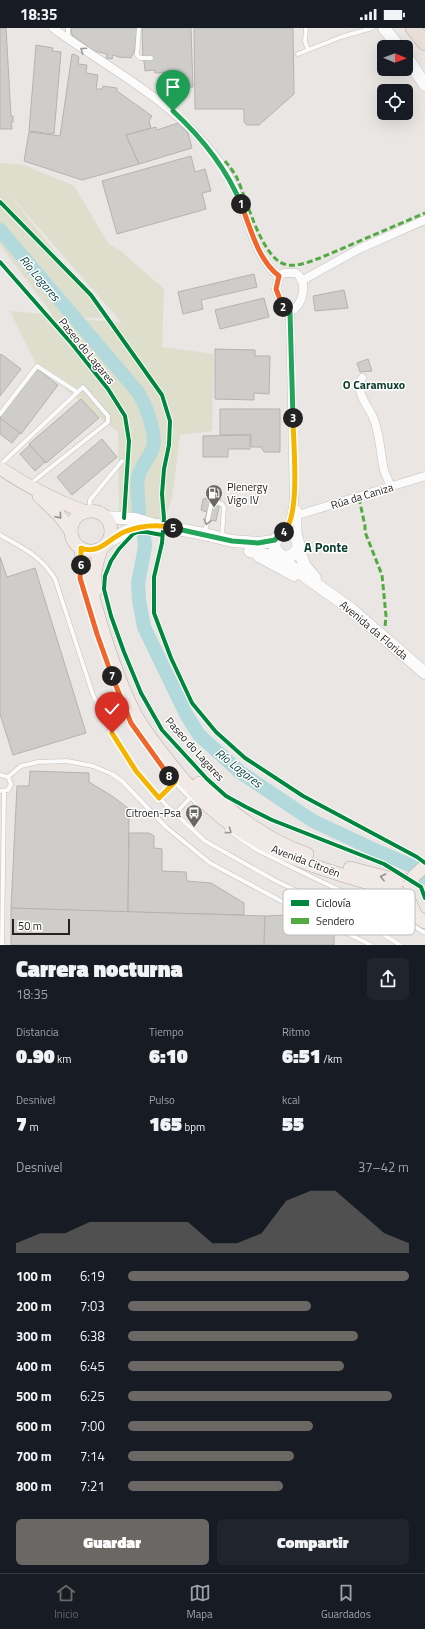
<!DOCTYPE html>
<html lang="es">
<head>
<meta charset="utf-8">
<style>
	body { margin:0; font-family:"Titillium Web",sans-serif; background:#20242c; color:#f1f3f6; height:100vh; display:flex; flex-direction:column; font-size:15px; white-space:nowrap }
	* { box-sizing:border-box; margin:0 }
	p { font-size:13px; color:#9ea1a6 }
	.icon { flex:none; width:22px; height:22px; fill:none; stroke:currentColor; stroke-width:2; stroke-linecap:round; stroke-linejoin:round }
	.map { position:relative; height:917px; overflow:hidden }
	.side { display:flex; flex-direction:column; background:#171b24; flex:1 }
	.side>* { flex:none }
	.needle { width:26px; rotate:91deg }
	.buttons { position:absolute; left:377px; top:12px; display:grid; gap:8px }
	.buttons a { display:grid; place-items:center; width:36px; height:36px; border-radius:6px; background:#171b24; box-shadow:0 4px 16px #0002; font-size:20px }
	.scale { position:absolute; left:12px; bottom:10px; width:58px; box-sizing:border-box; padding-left:4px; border:2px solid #252220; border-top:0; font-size:11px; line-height:14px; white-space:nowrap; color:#252220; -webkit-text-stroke:3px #fff; paint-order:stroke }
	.pin { position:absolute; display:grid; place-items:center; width:34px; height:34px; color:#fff; margin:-41px -17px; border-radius:50% 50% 50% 0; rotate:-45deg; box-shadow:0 0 4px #0007 }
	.pin .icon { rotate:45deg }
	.km { position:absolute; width:20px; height:20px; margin:-10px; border-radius:50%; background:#222; color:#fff; font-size:11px; line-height:20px; text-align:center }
	.round { display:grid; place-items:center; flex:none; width:42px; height:42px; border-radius:6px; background:#20242c }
	.overview { display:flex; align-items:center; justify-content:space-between; height:68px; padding:0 16px }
	h1 { font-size:22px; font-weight:800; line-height:30px }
	.figures { display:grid; grid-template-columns:repeat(3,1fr); gap:6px; height:68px; padding:4px 16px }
	.figures div { display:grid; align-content:center }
	.figures b { font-size:20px; font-weight:800 }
	.figures small { font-size:11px; font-weight:400 }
	.figures p { font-size:11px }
	.chart { height:112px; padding:8px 16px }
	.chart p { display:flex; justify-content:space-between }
	.chart svg { width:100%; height:72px; margin-top:4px; fill:#6a6764; opacity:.7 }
	.cta { display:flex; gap:8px; margin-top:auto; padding:8px 16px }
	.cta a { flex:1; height:46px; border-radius:6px; background:#6a6764; color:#fff; font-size:16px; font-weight:800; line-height:46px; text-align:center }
	.cta a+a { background:#20242c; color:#f1f3f6 }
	ul { padding:0 16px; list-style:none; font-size:13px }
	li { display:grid; grid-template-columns:64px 48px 1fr; align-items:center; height:30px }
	li i { height:10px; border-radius:5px; background:#6a6764 }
	.status { display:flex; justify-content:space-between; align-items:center; height:28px; padding:0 20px; background:#171b24; direction:ltr }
	.status svg { height:11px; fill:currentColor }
	.menu { display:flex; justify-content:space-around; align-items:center; height:56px; border-top:1px solid #363941; background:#171b24; font-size:11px; color:#9ea1a6 }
	.menu a { display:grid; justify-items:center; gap:2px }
	.menu .on { color:#6a6764 }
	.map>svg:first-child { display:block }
</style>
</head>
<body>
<div class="status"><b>18:35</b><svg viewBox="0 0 49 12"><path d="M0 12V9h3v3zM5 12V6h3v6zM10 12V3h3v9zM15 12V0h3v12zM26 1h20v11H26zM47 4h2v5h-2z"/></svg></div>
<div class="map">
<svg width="425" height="917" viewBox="0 0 425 917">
	<rect width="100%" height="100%" fill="#e9e6e3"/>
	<!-- green -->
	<path fill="#dddecc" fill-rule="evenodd" d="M0,135L24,137L74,158L108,215L122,224L164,261L162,319L214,326L212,403L180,407L172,470L163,497L119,483L118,404L37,338L10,283L53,287L0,217ZM5,161L122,295L61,289L107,290Z"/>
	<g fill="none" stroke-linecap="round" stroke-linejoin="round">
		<!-- river -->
		<g stroke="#b2d9db" stroke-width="14">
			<path d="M0,202L137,363C145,374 157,406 153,419C150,430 140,438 138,450C136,461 139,474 139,485"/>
			<path d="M144,508L145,519L138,555L139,572L144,599L186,686L199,707L240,744L313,793L377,823L412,838L425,850"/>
		</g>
	</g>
	<!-- building -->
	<g fill="#cfcdca" stroke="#b5b3b1">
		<path d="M0,0H6L11,88H13V94H11L12,101H0Z"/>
		<path d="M71,0H137L135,21L131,30L123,29L122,30L113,27L112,31L106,30L107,26L94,23L72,7Z"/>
		<path d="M142,0H191L193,59H183L174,55L173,44L155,45V42L145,43L144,33H143Z"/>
		<path d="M194,0H293L294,66L259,97H247L244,94V81H195Z"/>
		<path d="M36,17L53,20L52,23L61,24L54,106L29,103Z"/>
		<path d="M72,26L76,27L79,29L78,36L87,37L86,45L98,47L96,61H102L103,58L117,60V63L152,88L149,93L151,100L126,107L139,136L82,152L24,133L29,104L60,108Z"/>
		<path d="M178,95L188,105L192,120L139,136L126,107L156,99L157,102Z"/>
		<path d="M191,128L195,144L205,141L211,163L202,165L206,181L117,206L102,153Z"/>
		<path d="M254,246L257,259L201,272L203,281L183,286L178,264Z"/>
		<path d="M344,262L348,280L315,283L313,268Z"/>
		<path d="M264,270L269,289L220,301L215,282Z"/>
		<path d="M215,321L255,322V328H270L269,366L254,365V372L215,371Z"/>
		<path d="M1,326L21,341L0,368V327Z"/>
		<path d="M368,331L372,343L360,344L357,335Z"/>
		<path d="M36,340L58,357L21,406L0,390V387Z"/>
		<path d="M81,371L99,390L46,435L29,416Z"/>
		<path d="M220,381H280V424H264L261,419H251V407H220Z"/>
		<path d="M0,390L20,405L12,415L0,406Z"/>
		<path d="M250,407V421H228V429H203V408Z"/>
		<path d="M102,411L117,429L72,467L57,449Z"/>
		<path d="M30,417L45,434L35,443L20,426Z"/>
		<path d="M215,468L221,470L216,493L205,491L207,484L201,482L203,471Z"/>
		<path d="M0,529L7,549L35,540L86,705L13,727L0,686Z"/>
		<path d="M30,743L89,745V754L112,768L129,781L128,884L11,880L17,758H29Z"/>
		<path d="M129,805H149L154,808V820L162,821V843L186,844L187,853L211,855L244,875V887L128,884Z"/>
		<path d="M11,880L265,888L264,917H11Z"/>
		<path d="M287,887V892L312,893L313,902L334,903V917H264L265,888Z"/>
	</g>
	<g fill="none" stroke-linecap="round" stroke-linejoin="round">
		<!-- service casing -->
		<g stroke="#c4c2bf" stroke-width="5">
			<g id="service">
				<path d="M68,0V11"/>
				<path d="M139,0L137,27L140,30H151"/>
				<path d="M306,0L305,14L308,21"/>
				<path d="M298,26L341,9L372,0"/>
				<path d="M0,386L37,338L77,364"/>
				<path d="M0,437L83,359L108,388V394L30,456"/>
				<path d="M89,483L90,472L122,433"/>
				<path d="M205,504L212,473L222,476L224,479L222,508"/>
				<path d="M0,507C23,520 41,528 55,551L93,667L112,705L136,743L166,777L205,813L276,853L370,898L400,917"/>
				<path d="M80,542V550L100,614"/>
				<path d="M123,674C139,714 167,751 200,778"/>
				<path d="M0,747L8,749L11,756L8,762L0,763"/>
				<path d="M8,749L21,738L38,734L67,733L93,738L112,746L122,753L166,799L210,835L283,874L371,917"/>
				<path d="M159,770L175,755"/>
				<path d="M175,786L190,770"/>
				<path d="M227,801L257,822L316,851L357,870L387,879L403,887L412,897L425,905"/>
				<path d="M2,917L4,764"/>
			</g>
		</g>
		<!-- minor casing -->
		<g stroke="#c4c2bf" stroke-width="9">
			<g id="minor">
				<path d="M53,0C109,41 171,71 214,127C225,140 233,155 239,171C250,197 256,231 279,248"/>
				<path d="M284,245H296C309,255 303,277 290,284L284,282L276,261L279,248Z"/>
				<path d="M303,252L359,221L425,192"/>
				<path d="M362,350C354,361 367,377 372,387C380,403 380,424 384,442C386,448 389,454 391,459"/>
				<path d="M297,482L298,514"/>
				<path d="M298,487L425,448"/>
				<path d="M282,505L290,495L294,474L290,284"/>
			</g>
		</g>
		<!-- secondary casing -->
		<g stroke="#c4c2bf" stroke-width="13">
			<g id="secondary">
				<path d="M384,0L399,19"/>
				<path d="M406,28L425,57"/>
				<path d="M105,489L135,491L152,496"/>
				<path d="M108,514L125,504L137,500L157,497L204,506L232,513L258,515L275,513"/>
				<path d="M298,521L305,538L315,550"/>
				<path d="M250,523C261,526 295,537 298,519C299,513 297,509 292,506C282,503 276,507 274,518C277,526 284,529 289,537L351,581L425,645"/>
				<path d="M259,528L294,547"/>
			</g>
		</g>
		<!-- primary casing -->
		<g stroke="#b8aba3" stroke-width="14">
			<g id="primary">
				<path d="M0,440C27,458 55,473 86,484"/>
				<path d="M39,468L59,487L71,503"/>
				<circle cx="91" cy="503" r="20"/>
				<path d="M81,520L82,531C97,583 111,638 135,686C145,704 158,720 170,735C187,757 208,780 230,796C278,830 338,847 395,862L404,868L411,878"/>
				<path d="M96,562C92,548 97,534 101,521"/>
				<path d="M199,755C230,783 267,813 307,826"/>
				<path d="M350,840L392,851L404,852"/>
				<path d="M408,870L416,888L425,894"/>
			</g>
		</g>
		<!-- motorway casing -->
		<g stroke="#b8aba3" stroke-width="16">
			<path id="motorway" d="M413,0L425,15"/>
		</g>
		<!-- path -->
		<g stroke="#c6c5c3" stroke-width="1.5" stroke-dasharray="1 3" stroke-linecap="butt">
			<path d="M0,234L72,316L108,361L125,388L129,413L128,431"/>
			<path d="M124,481L128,435"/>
			<path d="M106,548L111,533L122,518"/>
			<path d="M106,567C116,610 136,665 162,702C172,717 188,731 201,744"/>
			<path d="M244,779L272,792L388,839"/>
			<path d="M420,859L425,870"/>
		</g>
		<!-- service -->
		<use href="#service" stroke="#fcfbfb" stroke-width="4"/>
		<!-- minor -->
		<use href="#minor" stroke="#fcfbfb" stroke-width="8"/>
		<!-- secondary -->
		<use href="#secondary" stroke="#fcfbfb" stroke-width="12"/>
		<!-- primary -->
		<use href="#primary" stroke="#f1e9e6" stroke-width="13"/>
		<!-- motorway -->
		<use href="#motorway" stroke="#eaded8" stroke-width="15"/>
		<!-- primary-bridge casing -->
		<g stroke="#b8aba3" stroke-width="14" stroke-linecap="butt">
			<path id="primary-bridge" d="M410,857L414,848L425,838"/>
		</g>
		<!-- primary-bridge -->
		<use href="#primary-bridge" stroke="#f1e9e6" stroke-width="13"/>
		<!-- quiet -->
		<g stroke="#53aa43" stroke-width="3" stroke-dasharray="6 3" stroke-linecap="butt">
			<path d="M225,133C229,138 234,144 237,150C247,172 261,228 284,236C295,240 309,234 320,230L425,185"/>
			<path d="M359,470L365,498V504L382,547L386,588L385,599"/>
		</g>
		<!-- cycleway casing -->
		<g stroke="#fff" stroke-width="6">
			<g id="cycleway">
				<path d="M0,174L91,267L162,367L170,393L169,417L164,441L162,466L164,490L162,515L154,549V585L171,630L192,675L216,704L245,730L303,768L417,829L425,835"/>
				<path d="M0,234L72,316L108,361L125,388L129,413L124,490"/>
				<path d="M162,507L146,504H138L133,506L119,521L111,533L105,548L104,561L111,588L124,624L141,665L162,702L207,751L226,768L246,779L272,792L384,836L421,859L425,870"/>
			</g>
		</g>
		<!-- cycleway -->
		<use href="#cycleway" stroke="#00873e" stroke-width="4"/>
	</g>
	<!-- one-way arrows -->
	<defs><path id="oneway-chevron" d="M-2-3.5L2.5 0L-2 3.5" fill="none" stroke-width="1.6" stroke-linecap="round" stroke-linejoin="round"/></defs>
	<g stroke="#9b9998">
		<use href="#oneway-chevron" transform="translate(83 22) rotate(-146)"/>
		<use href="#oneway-chevron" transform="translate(207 494) rotate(104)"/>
		<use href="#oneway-chevron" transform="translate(229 803) rotate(36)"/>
	</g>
	<g stroke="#958f8d">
		<use href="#oneway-chevron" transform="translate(59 488) rotate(49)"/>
		<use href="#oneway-chevron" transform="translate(383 849) rotate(-166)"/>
	</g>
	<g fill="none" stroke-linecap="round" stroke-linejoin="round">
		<!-- split-1 casing -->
		<g stroke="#fff" stroke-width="8">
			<path id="split-1" d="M173,83C202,110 226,139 241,176"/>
		</g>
		<!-- split-2 casing -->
		<g stroke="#fff" stroke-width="8">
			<path id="split-2" d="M241,176C251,201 258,232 279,248L276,261L283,279"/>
		</g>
		<!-- split-3 casing -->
		<g stroke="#fff" stroke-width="8">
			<path id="split-3" d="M283,279L284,282L290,284L293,390"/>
		</g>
		<!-- split-4 casing -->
		<g stroke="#fff" stroke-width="8">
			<path id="split-4" d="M284,504C301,487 293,415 293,390"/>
		</g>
		<!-- split-5 casing -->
		<g stroke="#fff" stroke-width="8">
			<path id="split-5" d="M173,500L232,513L258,515L275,512L278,508L284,504"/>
		</g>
		<!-- split-6 casing -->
		<g stroke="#fff" stroke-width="8">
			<path id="split-6" d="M81,537V520C100,527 108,511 124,504C140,498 157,496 173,500"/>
		</g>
		<!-- split-7 casing -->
		<g stroke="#fff" stroke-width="8">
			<path id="split-7" d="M81,537L80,550L97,606L112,648"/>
		</g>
		<!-- split-8 casing -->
		<g stroke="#fff" stroke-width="8">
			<path id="split-8" d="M112,648L131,695L169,748"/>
		</g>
		<!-- split-9 casing -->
		<g stroke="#fff" stroke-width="8">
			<path id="split-9" d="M112,705L136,743L159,770L175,754L169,748"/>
		</g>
		<!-- split-1 -->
		<use href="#split-1" stroke="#22a559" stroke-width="5"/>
		<!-- split-2 -->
		<use href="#split-2" stroke="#f0652b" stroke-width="5"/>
		<!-- split-3 -->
		<use href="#split-3" stroke="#22a559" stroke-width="5"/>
		<!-- split-4 -->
		<use href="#split-4" stroke="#f5b400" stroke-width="5"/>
		<!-- split-5 -->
		<use href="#split-5" stroke="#22a559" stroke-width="5"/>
		<!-- split-6 -->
		<use href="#split-6" stroke="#f5b400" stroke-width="5"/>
		<!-- split-7 -->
		<use href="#split-7" stroke="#f0652b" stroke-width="5"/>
		<!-- split-8 -->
		<use href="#split-8" stroke="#f0652b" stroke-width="5"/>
		<!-- split-9 -->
		<use href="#split-9" stroke="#f5b400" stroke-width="5"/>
	</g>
	<!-- icons -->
	<defs>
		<g id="fuel-pin" transform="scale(0.9)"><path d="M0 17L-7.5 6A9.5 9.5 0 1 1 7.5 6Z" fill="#6a6764" stroke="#fff"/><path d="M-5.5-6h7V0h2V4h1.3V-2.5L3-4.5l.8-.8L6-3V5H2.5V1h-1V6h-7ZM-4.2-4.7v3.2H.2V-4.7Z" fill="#fff"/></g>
		<g id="bus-pin" transform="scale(0.9)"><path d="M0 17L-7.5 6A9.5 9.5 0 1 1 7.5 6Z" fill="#6a6764" stroke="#fff"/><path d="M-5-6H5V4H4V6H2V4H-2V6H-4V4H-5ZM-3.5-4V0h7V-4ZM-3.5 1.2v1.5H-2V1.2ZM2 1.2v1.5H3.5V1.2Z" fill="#fff"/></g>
	</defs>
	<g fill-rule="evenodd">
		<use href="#fuel-pin" x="214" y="465"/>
		<use href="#bus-pin" x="194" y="785"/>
	</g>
	<g text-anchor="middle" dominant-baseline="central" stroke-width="3" stroke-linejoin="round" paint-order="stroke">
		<!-- street labels -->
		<g font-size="11" fill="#252220" stroke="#fff">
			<text transform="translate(87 323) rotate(51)">Paseo do Lagares</text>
			<text transform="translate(362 468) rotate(-17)">Rúa da Caniza</text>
			<text transform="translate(374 602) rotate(40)">Avenida da Florida</text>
			<text transform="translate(195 721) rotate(48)">Paseo do Lagares</text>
			<text transform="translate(306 833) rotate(21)">Avenida Citroën</text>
		</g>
		<!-- poi labels -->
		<g font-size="11" fill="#252220" stroke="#fff" text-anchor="start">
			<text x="227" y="459">Plenergy<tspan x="227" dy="13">Vigo IV</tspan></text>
			<text x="181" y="785" text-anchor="end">Citroen-Psa</text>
		</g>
		<!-- water labels -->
		<g font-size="12" font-style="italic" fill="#0a4043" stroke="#fff">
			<text transform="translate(40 250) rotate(50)">Río Lagares</text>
			<text transform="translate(239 740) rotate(38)">Río Lagares</text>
		</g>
		<!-- neighbourhood labels -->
		<g font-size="12" font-weight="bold" fill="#083c2c" stroke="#fff">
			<text x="374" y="356">O Caramuxo</text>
		</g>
		<!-- quarter labels -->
		<g font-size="13" font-weight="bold" fill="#083c2c" stroke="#fff">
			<text x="326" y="519">A Ponte</text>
		</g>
	</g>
	<!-- legend -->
	<rect x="283" y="861" width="132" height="46" rx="6" fill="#fff" stroke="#bebdbc" stroke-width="1"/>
	<rect x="291" y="872" width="18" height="6" fill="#00873e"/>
	<rect x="291" y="890" width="18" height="6" fill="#53aa43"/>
	<g font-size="11" fill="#252220">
		<text x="316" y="879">Ciclovía</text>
		<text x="316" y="897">Sendero</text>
	</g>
</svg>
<div class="buttons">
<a><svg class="needle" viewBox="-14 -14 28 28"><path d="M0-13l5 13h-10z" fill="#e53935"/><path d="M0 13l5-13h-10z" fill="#9ea1a6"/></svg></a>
<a><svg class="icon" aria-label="locate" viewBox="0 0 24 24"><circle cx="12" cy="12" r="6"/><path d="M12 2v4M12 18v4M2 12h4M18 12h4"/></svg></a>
</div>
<div class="scale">50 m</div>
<div class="pin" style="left:173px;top:83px;background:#1e9e55"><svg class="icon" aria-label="arrive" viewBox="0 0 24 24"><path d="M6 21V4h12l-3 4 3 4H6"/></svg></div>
<div class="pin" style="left:112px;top:705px;background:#d93025"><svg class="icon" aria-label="check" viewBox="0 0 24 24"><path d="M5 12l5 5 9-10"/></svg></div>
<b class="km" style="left:241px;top:176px">1</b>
<b class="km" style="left:283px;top:279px">2</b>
<b class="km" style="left:293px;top:390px">3</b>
<b class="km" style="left:284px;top:504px">4</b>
<b class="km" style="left:173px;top:500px">5</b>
<b class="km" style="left:81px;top:537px">6</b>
<b class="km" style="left:112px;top:648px">7</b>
<b class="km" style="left:169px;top:748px">8</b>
</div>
<section class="side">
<div class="overview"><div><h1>Carrera nocturna</h1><p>18:35</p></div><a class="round"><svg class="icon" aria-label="share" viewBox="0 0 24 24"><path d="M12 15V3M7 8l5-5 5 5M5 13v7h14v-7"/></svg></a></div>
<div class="figures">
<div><p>Distancia</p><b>0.90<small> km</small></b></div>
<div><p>Tiempo</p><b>6:10</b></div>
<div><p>Ritmo</p><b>6:51<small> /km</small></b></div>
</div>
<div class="figures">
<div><p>Desnivel</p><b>7<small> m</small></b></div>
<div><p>Pulso</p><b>165<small> bpm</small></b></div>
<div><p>kcal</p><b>55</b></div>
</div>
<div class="chart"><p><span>Desnivel</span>37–42 m</p>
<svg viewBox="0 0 160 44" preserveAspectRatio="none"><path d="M0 44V38L10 32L20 32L30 25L40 25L50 25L60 25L70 25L80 38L90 38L100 32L110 12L120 6L130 6L140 19L150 32L160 38V44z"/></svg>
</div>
<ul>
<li><b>100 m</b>6:19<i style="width:100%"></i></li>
<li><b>200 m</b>7:03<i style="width:65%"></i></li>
<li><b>300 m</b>6:38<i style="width:82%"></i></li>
<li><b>400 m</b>6:45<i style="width:77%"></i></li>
<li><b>500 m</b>6:25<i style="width:94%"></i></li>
<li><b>600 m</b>7:00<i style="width:66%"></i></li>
<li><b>700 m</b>7:14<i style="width:59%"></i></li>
<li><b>800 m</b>7:21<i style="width:55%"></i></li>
</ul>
<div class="cta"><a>Guardar</a><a>Compartir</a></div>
</section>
<nav class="menu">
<a class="on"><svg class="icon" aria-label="home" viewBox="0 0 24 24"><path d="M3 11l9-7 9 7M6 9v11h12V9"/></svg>Inicio</a>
<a><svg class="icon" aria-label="map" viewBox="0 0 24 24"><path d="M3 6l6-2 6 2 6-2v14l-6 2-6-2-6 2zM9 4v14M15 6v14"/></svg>Mapa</a>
<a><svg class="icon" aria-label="saved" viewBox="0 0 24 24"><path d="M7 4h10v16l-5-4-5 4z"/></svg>Guardados</a>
</nav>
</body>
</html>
